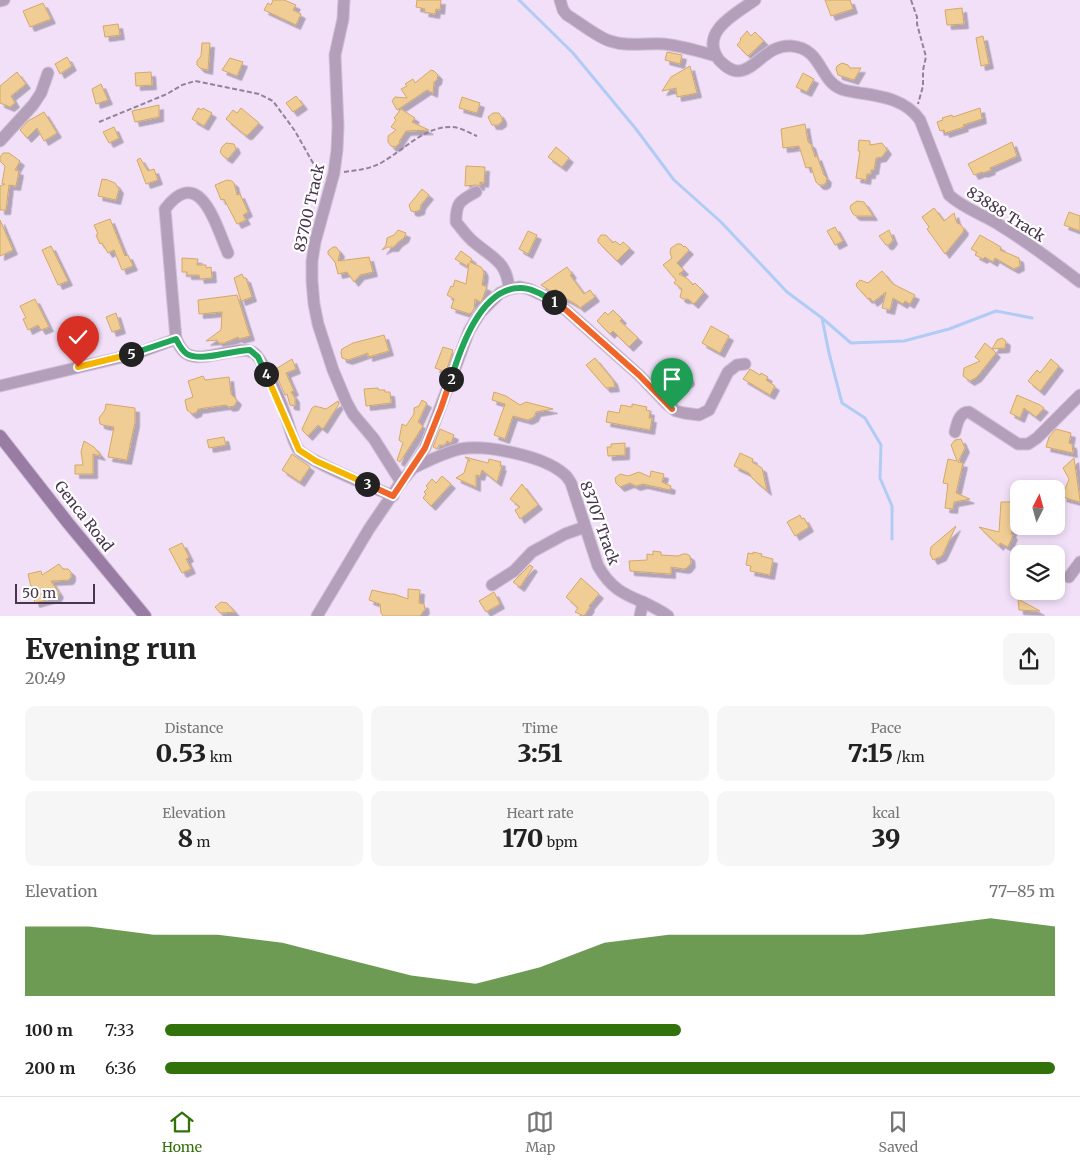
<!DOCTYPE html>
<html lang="en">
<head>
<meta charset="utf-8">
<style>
	body { margin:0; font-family:Merriweather,serif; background:#f6f6f6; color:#222; height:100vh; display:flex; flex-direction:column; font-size:19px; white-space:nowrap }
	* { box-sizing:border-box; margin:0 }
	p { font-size:16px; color:#767676 }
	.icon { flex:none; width:28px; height:28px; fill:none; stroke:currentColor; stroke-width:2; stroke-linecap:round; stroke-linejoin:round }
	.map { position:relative; height:616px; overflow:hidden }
	.side { display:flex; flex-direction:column; background:#fff; flex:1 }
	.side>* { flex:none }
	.needle { width:32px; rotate:6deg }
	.buttons { position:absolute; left:1010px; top:480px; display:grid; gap:10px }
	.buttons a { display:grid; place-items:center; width:55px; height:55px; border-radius:10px; background:#fff; box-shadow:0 2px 8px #0003; font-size:25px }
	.scale { position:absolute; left:15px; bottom:12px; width:80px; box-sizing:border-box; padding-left:5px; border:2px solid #47344d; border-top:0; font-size:14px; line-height:18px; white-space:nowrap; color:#47344d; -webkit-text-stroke:4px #fff; paint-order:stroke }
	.pin { position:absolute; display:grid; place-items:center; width:42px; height:42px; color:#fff; margin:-51px -21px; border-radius:50% 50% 50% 0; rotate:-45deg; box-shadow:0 0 5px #0007 }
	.pin .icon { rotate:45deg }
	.km { position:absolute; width:25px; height:25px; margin:-12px; border-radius:50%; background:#222; color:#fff; font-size:14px; line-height:25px; text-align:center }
	.round { display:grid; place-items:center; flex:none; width:52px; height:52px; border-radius:10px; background:#f6f6f6 }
	.headline { display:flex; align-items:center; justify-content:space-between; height:85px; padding:0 25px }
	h1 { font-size:28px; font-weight:800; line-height:38px }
	.metrics { display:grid; grid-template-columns:repeat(3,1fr); gap:8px; height:85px; padding:5px 25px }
	.metrics div { display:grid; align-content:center; border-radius:10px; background:#f6f6f6; text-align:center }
	.metrics b { font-size:25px; font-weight:800 }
	.metrics small { font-size:14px; font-weight:400 }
	.metrics p { font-size:14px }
	.chart { height:140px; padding:10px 25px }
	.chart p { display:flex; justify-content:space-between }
	.chart svg { width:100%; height:90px; margin-top:5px; fill:#31720b; opacity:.7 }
	ul { padding:0 25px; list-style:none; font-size:16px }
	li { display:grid; grid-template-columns:80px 60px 1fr; align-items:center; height:38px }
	li i { height:12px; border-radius:6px; background:#31720b }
	.tab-bar { display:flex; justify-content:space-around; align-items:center; height:70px; border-top:1px solid #e0e0e0; background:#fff; font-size:14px; color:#767676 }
	.tab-bar a { display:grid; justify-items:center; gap:2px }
	.tab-bar .current { color:#31720b }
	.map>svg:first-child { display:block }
</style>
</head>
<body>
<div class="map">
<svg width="1080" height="616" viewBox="0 0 1080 616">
	<defs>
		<filter id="shadow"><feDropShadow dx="4.5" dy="4.5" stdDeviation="0" flood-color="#0004"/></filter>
	</defs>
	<rect width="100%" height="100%" fill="#f2e0f9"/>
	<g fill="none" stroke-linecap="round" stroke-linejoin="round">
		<!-- stream -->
		<g stroke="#b0ccf5" stroke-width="3">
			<path d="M519,0L573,53L636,129L674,180L721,222L787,292L822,318L851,343L904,341L949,329L996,311L1032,318"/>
			<path d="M822,318L829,353L842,403L865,418L881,445L880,478L892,506V539"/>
		</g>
	</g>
	<!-- building -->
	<g fill="#f1cd96" stroke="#d3a866" filter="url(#shadow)">
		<path d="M273,0H284L296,5L293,10L301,14L296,25L264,10L268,3L271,5Z"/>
		<path d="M417,0H441L440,10L436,9L435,14L424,12L425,9L416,7Z"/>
		<path d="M825,0H850L853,9L831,16Z"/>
		<path d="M43,3L51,19L30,27L23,11Z"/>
		<path d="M962,8L964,24L947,25L945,10Z"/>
		<path d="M118,24L120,35L105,37L103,26Z"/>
		<path d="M747,31L751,36L755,32L764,41L748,56L737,45L741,40L740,39Z"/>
		<path d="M983,36L989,64L981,66L976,38Z"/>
		<path d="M202,43H210L208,70L200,68L197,65V61L201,56Z"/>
		<path d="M667,52L682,55L680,64L665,60Z"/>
		<path d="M67,57L72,66L60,74L55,64Z"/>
		<path d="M230,58L243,62L237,76L222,70Z"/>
		<path d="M842,63L848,65L850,68H861L854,80L838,75L836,69L837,66Z"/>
		<path d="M690,66L697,93L677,97L676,88L662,91L671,77Z"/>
		<path d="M431,70L434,71L438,75L437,80L434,82L433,93L427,90L397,110L392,101L395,97L407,98L401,89L407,86L405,84L413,79L415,83Z"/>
		<path d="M17,72L26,84L11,96L15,103L10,107L0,103V86Z"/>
		<path d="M151,72L152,85L136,86L135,73Z"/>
		<path d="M803,73L814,79L807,92L796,87Z"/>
		<path d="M101,84L108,100L96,104L92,89Z"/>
		<path d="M296,96L303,105L293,112L286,103Z"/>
		<path d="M462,97L480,103L477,113L459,108Z"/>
		<path d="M159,105V117L135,122L132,111Z"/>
		<path d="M198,108L202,110L203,108L212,113L204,126L192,119Z"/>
		<path d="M241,108L259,123L248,135H245L226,119L233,110L237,113Z"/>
		<path d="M980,108L982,119L963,125L964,127L945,133L944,130L940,131L937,122L943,120L942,118L952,115L953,117Z"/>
		<path d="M401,109L415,118L412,122L429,130L406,131L400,140L399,144L395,147L391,146L388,142V136L396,130L391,127L396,120L394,118Z"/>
		<path d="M44,112L57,133L44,141L37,128L27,138L20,130L28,121Z"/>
		<path d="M493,113H499L502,118V122L498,125H492L488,117Z"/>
		<path d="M805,124L808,142L811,144L815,157L817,156L824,175L827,178L826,183L823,185H819L816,182L811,167L806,168L799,146L783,148L781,129Z"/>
		<path d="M114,127L119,138L109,143L103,132Z"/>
		<path d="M859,140L870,141V145L882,143L887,150L882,157L876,158L874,170H871V174H867L866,180L856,178L860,151H858Z"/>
		<path d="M1012,142L1017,156L990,168L991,170L983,173L982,172L974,175L968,164Z"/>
		<path d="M226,143L234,144L236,149L228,159L223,156L220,152L222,147Z"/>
		<path d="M556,147L569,158L562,167L548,157Z"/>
		<path d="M3,153H9L20,161L15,170L19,171L16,186L9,185L6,210H0V186L5,184H2L5,166L0,161V157Z"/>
		<path d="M140,158L148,171L154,169L158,180L146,184L137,160Z"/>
		<path d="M466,166L485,167L484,183L480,182V186L476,185L465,186Z"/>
		<path d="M102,179L105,180V179L115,183L119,189L116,200L98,196Z"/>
		<path d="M227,180L232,181L234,183L237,195L240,194L248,212L243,215L246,220L237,224L224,199L221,200L215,185Z"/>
		<path d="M422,189L429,195L421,205L420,210L414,212L411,211L409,205Z"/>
		<path d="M857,201L864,202L873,216H856L853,214L850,208L851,205Z"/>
		<path d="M934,208L944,221L954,213L957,223L960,224L964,229L963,232L945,254L927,229L929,227L922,217Z"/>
		<path d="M1069,212L1080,216V231L1064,225Z"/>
		<path d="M110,219L125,256L128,255L133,266L122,270L114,250L108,253L102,243L100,244L96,235L98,234L94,225Z"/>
		<path d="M0,220L13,250L0,256Z"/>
		<path d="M835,227L843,241L835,245L827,231Z"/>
		<path d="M398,230L406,233L404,238L398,242L394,247H388L382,250L386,245L387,238L394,235Z"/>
		<path d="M889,230L893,240L889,245H886L879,236Z"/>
		<path d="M528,231L537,235L528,254L519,249Z"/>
		<path d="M601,235H606L613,243L615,241L620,245L623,242L630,248L617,261L598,242V239Z"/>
		<path d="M980,235L1001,247L1000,250L1019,258L1020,266L1014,269L995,258L993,262L985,257L983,259L975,255L977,252L971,249Z"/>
		<path d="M677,244H681L684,247L685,246L689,250L677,263L684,270L679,274L688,279L693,285L695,283L704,292L694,304L688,299H683L680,297L682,289L674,283L676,280L663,265L672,258L670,253L671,248Z"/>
		<path d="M51,246L68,281L58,285L42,250Z"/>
		<path d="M333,247H336L340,252L338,261L369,257L373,272L360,275L354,282L347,272L338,274L335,262L328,254V251Z"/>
		<path d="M461,251L472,259L470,262L481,267L483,270L484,273L482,285L487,287L481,302L475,299L474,309L470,314L451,308L454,299L447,295L451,286L453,287L455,280L466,284L469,263L467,266L455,259Z"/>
		<path d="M182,258L198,259L197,265H206V268L211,267L212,278L200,279L199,275H187V272H182Z"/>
		<path d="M567,267L572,274L570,275L584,294L590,290L595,297L580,308L577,305L565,298L563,299L556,289L552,292L541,285Z"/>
		<path d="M882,271L893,284L915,295L910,304L905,301L903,304L893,298L890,310L882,308L886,292L873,302L870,298L868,299L857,287L856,284L860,280L868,283Z"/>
		<path d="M242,274L244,278H246L252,297L241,301L234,278Z"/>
		<path d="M237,295L250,336L239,339L238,337L224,343H219L217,340L206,341L221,330L222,312L199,314L198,300Z"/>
		<path d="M35,299L49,327L41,330L38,325L28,330L23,319L26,318L20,306Z"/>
		<path d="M613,310L622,319L620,321L638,338L629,347L613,331L610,334L597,321L605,312L608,315Z"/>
		<path d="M116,313L121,329L112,332L106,317Z"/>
		<path d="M711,326L729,336L720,353L702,343Z"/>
		<path d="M384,335L389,351L368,357V353L348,360L342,358L341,352L342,349L353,343Z"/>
		<path d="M1002,338L1006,341L1005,348L992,349L996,353L977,377L970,381L963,376L964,368L980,361L975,357L985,343L992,349L997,340Z"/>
		<path d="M443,347L453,350L446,372L435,368Z"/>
		<path d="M595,358L613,380L615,387L606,388L586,365Z"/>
		<path d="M292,359L296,369L286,373L294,391L291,392L295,398V406L290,405L287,394L285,395L274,370Z"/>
		<path d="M1051,359L1059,366L1040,391L1028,381L1037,370L1040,373Z"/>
		<path d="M665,368L688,374L690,380L689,382L684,385L679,381L663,376Z"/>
		<path d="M750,369L760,375L761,373L768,377L766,380L775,386L770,395L743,379Z"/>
		<path d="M203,376L205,380L229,377L231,394L236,399L237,401L234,406L229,407L226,405L198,409L197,412L192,414L187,410L185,400L193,397L188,381Z"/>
		<path d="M378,388L379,390H385V392H390L391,403L366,406L364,389Z"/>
		<path d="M494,392L506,396L520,405L526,402L553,409L536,412L534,417L528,420L513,416L505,439L494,435L505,404L492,400Z"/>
		<path d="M1017,395L1040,405L1044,408L1036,417L1024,408L1020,418L1010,413Z"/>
		<path d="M422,400L427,403L418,422L423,426L400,462L397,460L403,443L399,440L402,424L406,426L414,414V408L419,406Z"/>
		<path d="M338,401L339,404L323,429L318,425L308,436L303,431L302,429L312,408L315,406L326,409Z"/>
		<path d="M106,404L135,408V422L127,460L108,457L114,427L103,425L100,424L99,418L105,410Z"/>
		<path d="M632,404L647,407L646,410L650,411L649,418H652L650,430L606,422L608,411L619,413L621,405L632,407Z"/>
		<path d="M440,429L454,435L451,443L447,441L445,445H439L437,449L433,447Z"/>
		<path d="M1056,429L1071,433L1069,443L1072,444L1073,453L1046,447L1049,437Z"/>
		<path d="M224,437L226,445L209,448L207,440Z"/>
		<path d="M961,439L965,448L958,462L963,463L956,493L970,499L954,502L953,509L945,508L948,484L943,483L948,459L957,461L951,445L955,440Z"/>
		<path d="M84,441L94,447L101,456L93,454V474H75V465H83L81,452Z"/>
		<path d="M625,443V455L608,456L607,447H611V444Z"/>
		<path d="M740,453L753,459L752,462L762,468L767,491L752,478L749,473L734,466Z"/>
		<path d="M292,454L310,467L300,482L282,470Z"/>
		<path d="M465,457L488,463L489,459L501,462L500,466H502L497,482L482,470L480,476L476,475V487L456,478L464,473L468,460L470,461Z"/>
		<path d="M1074,458L1080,500V502L1062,497L1069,479L1063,468Z"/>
		<path d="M651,471L664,474L662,482L671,486L670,490L643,484L636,486L630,483L620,487L616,483L615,478L620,474L628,476L639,472L650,477Z"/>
		<path d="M442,476L451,484L431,506L423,498L426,494L424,492L428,488L426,486L432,479L436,483Z"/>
		<path d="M522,484L538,505L520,519L515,510L520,507L510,499Z"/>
		<path d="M1011,496L1019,497V514H1016L1015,522L1011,534L1013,535L1008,547L1000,543L999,546L979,527L999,532L1001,502H1010Z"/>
		<path d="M800,515L802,519L804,518L809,527L795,536L787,522Z"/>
		<path d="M956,526L942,556L933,560L930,554L931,547Z"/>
		<path d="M182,543L189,557L186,559L191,569L182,573L169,549Z"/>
		<path d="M653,551L661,552V555L678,556L683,554H687L690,556L691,563L687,568L684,569L671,567V574L630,571L629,561L647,560V554L653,555Z"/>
		<path d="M753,552L762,554L761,556L773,559L770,575L750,571L751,566L746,565L748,553L753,554Z"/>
		<path d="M59,564L63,569H68L71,572V577L69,580L51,581L59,593L57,597L35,603L28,574L41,571L42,575Z"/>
		<path d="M530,565L533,567L520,587L513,582Z"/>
		<path d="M581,578L599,594L589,606L590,607L584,616L575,612L578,608L566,597Z"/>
		<path d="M408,589L420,590L419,603L424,604L425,609L420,616H383L381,613L380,604L369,600L372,590L390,594H394L408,599Z"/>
		<path d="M494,592L500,604L486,612L479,601Z"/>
		<path d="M1018,599L1040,611L1019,610Z"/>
		<path d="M221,602L227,603L235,612L220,613L215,607Z"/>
	</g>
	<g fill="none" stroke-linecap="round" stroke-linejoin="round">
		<!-- street casing -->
		<g stroke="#d0bed7" stroke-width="13">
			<g id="street">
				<path d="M344,0L343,19L335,55L338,126L337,150L334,173L315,242L312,261V281L314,304L318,324L333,370L346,401L353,414L374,439L401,482"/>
				<path d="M560,0L563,10L567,15C579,22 597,37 610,41C627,47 646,43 664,44C682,46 699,51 716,56"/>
				<path d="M755,0C737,13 698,32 719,60C724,65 730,71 738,71C755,71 767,44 791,46C822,48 819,80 841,89C846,91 854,92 860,93C882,96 906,100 920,120L949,195C963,208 982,214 998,224C1027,242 1054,262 1080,282"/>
				<path d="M0,1L4,0"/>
				<path d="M0,141L33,105L41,93L48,73"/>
				<path d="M476,192C459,201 456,203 456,222C462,229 468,238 475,243C494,259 507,262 509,289"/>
				<path d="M228,253C216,226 200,163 165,209L176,339C179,344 181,351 187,354C203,364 241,343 254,353C264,360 283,407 287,420C290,429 293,441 298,449C307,461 375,488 393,496"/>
				<path d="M0,386L135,354L176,339"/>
				<path d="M955,432C957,424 959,412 969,412L1018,444H1028L1037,438L1080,395"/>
				<path d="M413,468C428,461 443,453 460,449C485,444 544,456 564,474C567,476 569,480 571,483L598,566C618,601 639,595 668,616"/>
				<path d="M1069,577L1080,562"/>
				<path d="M492,585L514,571L532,552L565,534L585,527"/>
				<path d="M317,616L369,529L401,482L413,468L425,448L469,331L480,313L500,293L509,289L520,287L529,289L548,298L566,310L639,375L667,404L676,411L684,413L699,415L709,410L728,372L737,365L745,364"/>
				<path d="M640,616L643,602"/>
			</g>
		</g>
		<!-- secondary casing -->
		<g stroke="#d0bed7" stroke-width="14">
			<path id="secondary" d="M0,436L68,523L145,616"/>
		</g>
		<!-- path -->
		<g stroke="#94829b" stroke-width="2" stroke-dasharray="5 2.5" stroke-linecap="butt">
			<path d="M911,0L917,17V24L926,57L923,70V86L918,104"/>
			<path d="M99,122L167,94L182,85L195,81L259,94L273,101L295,131L322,179"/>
			<path d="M344,172C358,170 372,169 384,161C405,149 425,126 452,127C460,127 469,133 477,136"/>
		</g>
		<!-- street -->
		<use href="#street" stroke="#b39fba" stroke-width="11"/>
		<!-- secondary -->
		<use href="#secondary" stroke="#997ca3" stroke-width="12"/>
	</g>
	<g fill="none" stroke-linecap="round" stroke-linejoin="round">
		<!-- split-1 casing -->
		<g stroke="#fff" stroke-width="10">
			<path id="split-1" d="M554,302L566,310L639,375L672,409"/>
		</g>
		<!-- split-2 casing -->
		<g stroke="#fff" stroke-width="10">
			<path id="split-2" d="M451,379C460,350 480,289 519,288C531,287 544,295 554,302"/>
		</g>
		<!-- split-3 casing -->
		<g stroke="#fff" stroke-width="10">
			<path id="split-3" d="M367,484L393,496L425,448L441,408L451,379"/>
		</g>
		<!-- split-4 casing -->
		<g stroke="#fff" stroke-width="10">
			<path id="split-4" d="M266,374L299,450L316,461L367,484"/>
		</g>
		<!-- split-5 casing -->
		<g stroke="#fff" stroke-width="10">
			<path id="split-5" d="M131,354L176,339C179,345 182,351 187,354C201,362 234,350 250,350L258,357L266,374"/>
		</g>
		<!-- split-6 casing -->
		<g stroke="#fff" stroke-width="10">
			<path id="split-6" d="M78,367L131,354"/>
		</g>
		<!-- split-1 -->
		<use href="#split-1" stroke="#f0652b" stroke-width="6"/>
		<!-- split-2 -->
		<use href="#split-2" stroke="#22a559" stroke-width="6"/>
		<!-- split-3 -->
		<use href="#split-3" stroke="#f0652b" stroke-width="6"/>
		<!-- split-4 -->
		<use href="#split-4" stroke="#f5b400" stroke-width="6"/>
		<!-- split-5 -->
		<use href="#split-5" stroke="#22a559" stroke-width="6"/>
		<!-- split-6 -->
		<use href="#split-6" stroke="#f5b400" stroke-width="6"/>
	</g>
	<g text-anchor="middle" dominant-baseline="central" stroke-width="4.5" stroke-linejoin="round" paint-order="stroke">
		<!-- street labels -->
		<g font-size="15" fill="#47344d" stroke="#fff">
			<text transform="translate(309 208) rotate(-77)">83700 Track</text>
			<text transform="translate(1006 214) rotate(32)">83888 Track</text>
			<text transform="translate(84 516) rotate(52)">Genca Road</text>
			<text transform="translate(600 523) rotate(70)">83707 Track</text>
		</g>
	</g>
</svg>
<div class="buttons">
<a><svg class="needle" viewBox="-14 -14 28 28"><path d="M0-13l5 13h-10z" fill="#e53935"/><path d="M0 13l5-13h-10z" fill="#767676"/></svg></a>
<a><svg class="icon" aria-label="layers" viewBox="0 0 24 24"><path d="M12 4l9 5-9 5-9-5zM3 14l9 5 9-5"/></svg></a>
</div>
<div class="scale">50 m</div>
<div class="pin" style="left:672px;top:409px;background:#1e9e55"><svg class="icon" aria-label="arrive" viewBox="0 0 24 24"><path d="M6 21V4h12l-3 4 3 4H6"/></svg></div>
<div class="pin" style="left:78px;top:367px;background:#d93025"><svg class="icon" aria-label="check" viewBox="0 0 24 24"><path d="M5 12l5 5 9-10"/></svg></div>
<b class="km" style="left:554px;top:302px">1</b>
<b class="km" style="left:451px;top:379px">2</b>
<b class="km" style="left:367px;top:484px">3</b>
<b class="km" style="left:266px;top:374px">4</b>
<b class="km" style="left:131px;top:354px">5</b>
</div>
<section class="side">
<div class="headline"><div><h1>Evening run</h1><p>20:49</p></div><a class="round"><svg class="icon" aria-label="share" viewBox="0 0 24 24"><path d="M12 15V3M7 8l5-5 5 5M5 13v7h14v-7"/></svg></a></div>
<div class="metrics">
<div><p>Distance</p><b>0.53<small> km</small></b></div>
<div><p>Time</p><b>3:51</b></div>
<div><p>Pace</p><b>7:15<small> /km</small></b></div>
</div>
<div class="metrics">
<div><p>Elevation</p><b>8<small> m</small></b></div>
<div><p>Heart rate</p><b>170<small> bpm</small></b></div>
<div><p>kcal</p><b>39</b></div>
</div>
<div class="chart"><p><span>Elevation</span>77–85 m</p>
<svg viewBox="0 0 160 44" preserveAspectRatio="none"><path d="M0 44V10L10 10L20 14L30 14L40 18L50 26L60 34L70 38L80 30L90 18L100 14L110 14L120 14L130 14L140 10L150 6L160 10V44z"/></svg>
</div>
<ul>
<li><b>100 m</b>7:33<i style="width:58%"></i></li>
<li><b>200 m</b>6:36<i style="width:100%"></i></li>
</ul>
</section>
<nav class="tab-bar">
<a class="current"><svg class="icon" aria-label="home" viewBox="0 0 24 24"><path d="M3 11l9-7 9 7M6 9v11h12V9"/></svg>Home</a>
<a><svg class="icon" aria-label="map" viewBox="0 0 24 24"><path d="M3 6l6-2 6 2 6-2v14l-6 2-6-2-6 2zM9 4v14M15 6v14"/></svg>Map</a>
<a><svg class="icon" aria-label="saved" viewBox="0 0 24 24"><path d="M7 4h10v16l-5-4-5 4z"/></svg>Saved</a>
</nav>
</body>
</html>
